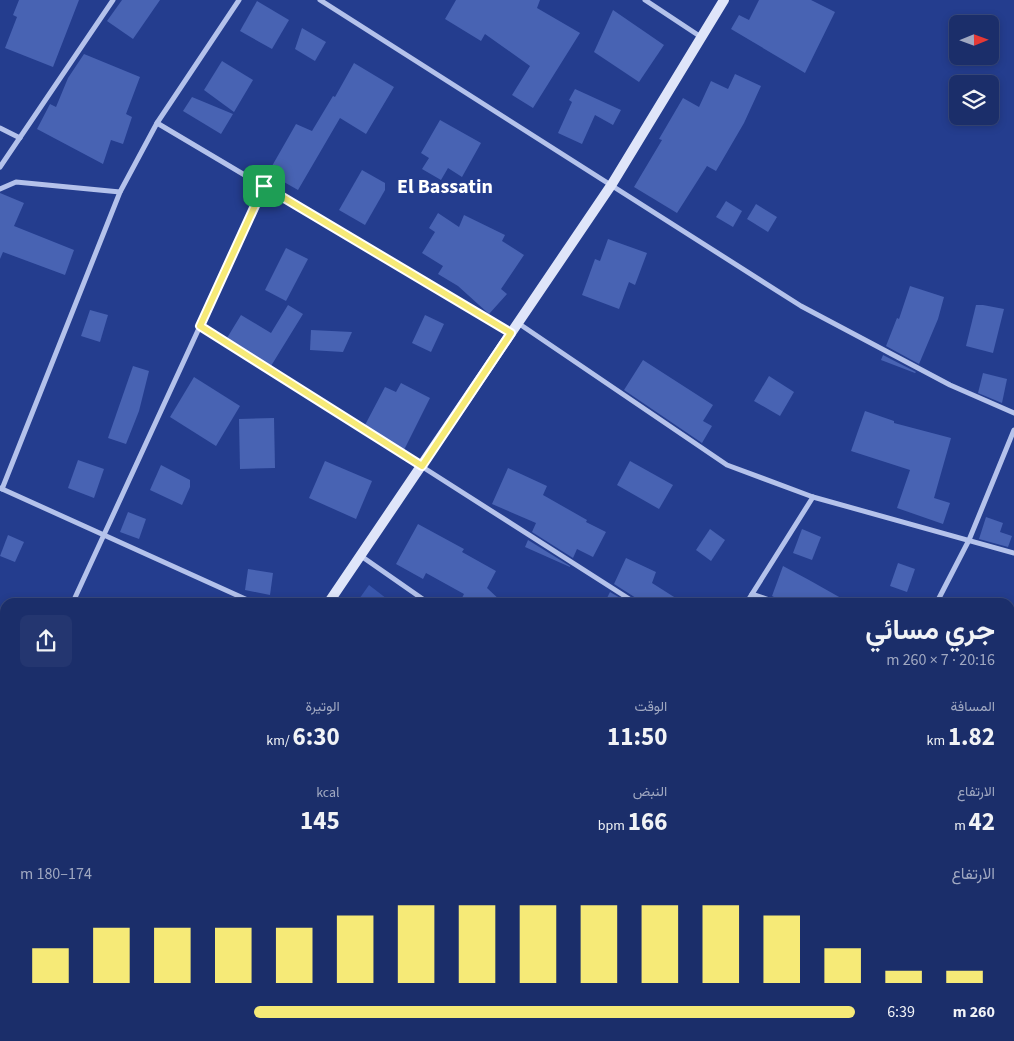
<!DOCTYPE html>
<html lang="ar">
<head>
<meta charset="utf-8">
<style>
	body { margin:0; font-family:"Source Sans 3",Vazirmatn,sans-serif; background:#243670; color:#f1f3f6; direction:rtl; height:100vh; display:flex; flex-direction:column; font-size:19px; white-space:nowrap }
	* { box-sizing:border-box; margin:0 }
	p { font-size:16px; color:#a0a8c1 }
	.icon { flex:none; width:28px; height:28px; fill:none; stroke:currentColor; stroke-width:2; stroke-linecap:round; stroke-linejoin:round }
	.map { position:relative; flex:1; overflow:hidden; direction:ltr }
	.drawer { position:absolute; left:0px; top:598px; width:1015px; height:444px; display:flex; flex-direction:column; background:#1b2e6a; border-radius:15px 15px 0 0; box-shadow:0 2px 8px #0003,0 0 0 1px #394a7e; direction:rtl }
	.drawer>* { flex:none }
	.needle { width:32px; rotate:89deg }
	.controls { position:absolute; left:949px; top:15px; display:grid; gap:10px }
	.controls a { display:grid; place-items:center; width:50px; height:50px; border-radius:8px; background:#1b2e6a; box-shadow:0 2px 8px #0003,0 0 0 1px #394a7e; font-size:25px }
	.pin { position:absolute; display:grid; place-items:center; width:42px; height:42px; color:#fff; margin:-21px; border-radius:10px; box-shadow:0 2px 8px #0006 }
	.round { display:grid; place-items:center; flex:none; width:52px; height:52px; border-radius:8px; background:#243670 }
	.head { display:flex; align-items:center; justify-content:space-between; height:85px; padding:0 20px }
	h1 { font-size:28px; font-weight:700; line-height:38px }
	.figures { display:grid; grid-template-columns:repeat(3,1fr); gap:8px; height:85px; padding:5px 20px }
	.figures div { display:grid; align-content:center }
	.figures b { font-size:25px; font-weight:700 }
	.figures small { font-size:14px; font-weight:400 }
	.figures p { font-size:14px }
	.chart { height:140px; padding:10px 20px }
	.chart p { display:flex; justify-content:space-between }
	.chart svg { width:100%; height:90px; margin-top:5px; stroke:#f6ea77; stroke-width:6 }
	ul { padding:0 20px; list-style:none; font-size:16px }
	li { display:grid; grid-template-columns:80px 60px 1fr; align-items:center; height:38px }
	li i { height:12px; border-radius:6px; background:#f6ea77 }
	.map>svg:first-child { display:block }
</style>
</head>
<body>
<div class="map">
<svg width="1014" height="1041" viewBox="0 0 1014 1041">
	<rect width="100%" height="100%" fill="#243d8e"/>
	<!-- park -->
	<g fill="#3855ab">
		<path d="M369,585L391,602H357Z"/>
		<path d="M141,1036H457L453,1041H147Z"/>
	</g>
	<!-- building -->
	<g fill="#4863b3">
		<path d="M19,0H79L53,67L5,48L17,17L13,15Z"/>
		<path d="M122,0H160L133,39L107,21Z"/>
		<path d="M456,0H540L537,8L580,33L533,108L512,95L530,66L485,34L481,41L445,19Z"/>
		<path d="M759,0H811L835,12L805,73L731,29L739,15L749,20Z"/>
		<path d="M257,1L289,20L272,49L240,31Z"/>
		<path d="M613,10L664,45L639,82L594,52Z"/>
		<path d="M302,28L326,42L315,61L295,49Z"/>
		<path d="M84,54L140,77L126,114L132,117L123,144L111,140L103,164L37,129L50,104L56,107L68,78Z"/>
		<path d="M222,61L253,80L234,112L204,90Z"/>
		<path d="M354,63L394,87L366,134L340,118L298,190L268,173L296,124L312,131L333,96L335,97Z"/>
		<path d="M735,74L761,86L744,123L716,171L707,166L677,213L634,187L662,140L659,139L683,98L699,107L711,81L728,89Z"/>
		<path d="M575,89L621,110L613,125L595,115L582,144L558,133L572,102L569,100Z"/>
		<path d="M192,97L233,114L221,134L183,111Z"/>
		<path d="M440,120L481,143L462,177L448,168L441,180L422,169L429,158L421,153Z"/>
		<path d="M362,170L385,183V190L365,225L339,210Z"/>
		<path d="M0,193L24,203L14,226L74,250L65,275L3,252L0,259Z"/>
		<path d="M726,201L742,211L733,227L716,217Z"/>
		<path d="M756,204L777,217L768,232L747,219Z"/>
		<path d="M438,213L459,227L464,215L505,235L502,241L524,255L501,289L507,294L489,314L458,286L438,274L443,266L422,253L435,232L429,228Z"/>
		<path d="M608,239L647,253L635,285L629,282L619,309L582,295L595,259L600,261Z"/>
		<path d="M286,248L308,259L286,301L265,290Z"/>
		<path d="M910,286L944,297L938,319L919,364L886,346L897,318L899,319Z"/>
		<path d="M288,305L303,314L271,366L227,338L241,315L271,333Z"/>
		<path d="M976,305H983L1004,309L993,353L966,346Z"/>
		<path d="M90,310L108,315L100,342L81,336Z"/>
		<path d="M425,315L444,324L431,352L412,343Z"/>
		<path d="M311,330L352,332L343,352L310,350Z"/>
		<path d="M883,355L916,372L915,373L881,360Z"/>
		<path d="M643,360L713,405L703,421L712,426L702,443L624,390Z"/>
		<path d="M133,366L149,371L139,411L126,444L108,438Z"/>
		<path d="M983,373L1007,379L1002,403L978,393Z"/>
		<path d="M769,376L794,392L780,416L754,401Z"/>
		<path d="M194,377L240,406L216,446L170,417Z"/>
		<path d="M401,383L430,398L404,450L365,425L385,387L396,392Z"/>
		<path d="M865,411L894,421V423L951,438L934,498L950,503L943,524L897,508L910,470L851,451Z"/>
		<path d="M274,418L275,468L240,469L239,419Z"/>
		<path d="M78,460L104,469L94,498L68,488Z"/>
		<path d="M325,461L372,481L356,519L309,498Z"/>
		<path d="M630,461L673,485L659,509L617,485Z"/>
		<path d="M161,465L190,480V487L182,505L150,490Z"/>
		<path d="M508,468L547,486L543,495L587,520L586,522L606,532L593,557L577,549L573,558L532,532L536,523L492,504Z"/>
		<path d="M128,512L146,519L139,539L120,532Z"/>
		<path d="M986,517L1003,523L1000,532L1012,536L1008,547L979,539Z"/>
		<path d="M418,524L464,549L462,552L496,571L487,588L502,602H460L464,594L426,573L423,579L396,564Z"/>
		<path d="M710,529L725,540L711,561L696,550Z"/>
		<path d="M802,529L821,537L812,560L793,553Z"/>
		<path d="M8,535L24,542L15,562L0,556Z"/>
		<path d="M528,540L570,566V567L525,547Z"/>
		<path d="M626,558L656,572L652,583L682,602H638L636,598L614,584Z"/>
		<path d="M898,563L915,569L907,592L890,586Z"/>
		<path d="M783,566L809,580L848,602H779L778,599L772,596Z"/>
		<path d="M248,569L273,573L270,595L245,590Z"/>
		<path d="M610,592L627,602H605Z"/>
	</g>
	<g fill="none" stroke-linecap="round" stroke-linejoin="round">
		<!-- street -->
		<g stroke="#b4c2eb" stroke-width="5">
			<path d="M320,0L801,306L950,385L1014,413"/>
			<path d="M645,0L701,37"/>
			<path d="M157,123L511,333"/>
			<path d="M0,128L20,138"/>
			<path d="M0,167L113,0"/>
			<path d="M0,189L16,182L120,192"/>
			<path d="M518,323L727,465L813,497L1014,553"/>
			<path d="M200,326L421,466L634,602"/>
			<path d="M0,488L252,602"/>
			<path d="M2,489L120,192L157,123L239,0"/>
			<path d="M361,556L427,602"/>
			<path d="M752,594L775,602"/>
			<path d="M73,602L264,187"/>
			<path d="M747,602L813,497"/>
			<path d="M937,602L969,540L1014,430"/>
			<path d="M1010,680L1014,681"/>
			<path d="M1010,797L1014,799"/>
			<path d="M1010,827L1014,819"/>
			<path d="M115,1036L121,1041"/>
			<path d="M610,1036L624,1041"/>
			<path d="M1010,1036L1014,1037"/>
			<path d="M30,1041L33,1036"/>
			<path d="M473,1041L476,1036"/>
			<path d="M716,1041L718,1036"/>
			<path d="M904,1041L907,1036"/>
		</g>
		<!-- secondary -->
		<g stroke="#dfe5f9" stroke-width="10">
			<path d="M329,602L612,184L724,0"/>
			<path d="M0,852L5,854"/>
		</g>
	</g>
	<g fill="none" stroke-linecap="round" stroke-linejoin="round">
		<!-- route casing -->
		<g stroke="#fff" stroke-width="10">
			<path id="route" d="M264,186L511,333L422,466L200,326Z"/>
		</g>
		<!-- route -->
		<use href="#route" stroke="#f6ea77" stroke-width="6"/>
	</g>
	<g text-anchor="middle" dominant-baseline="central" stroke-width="4.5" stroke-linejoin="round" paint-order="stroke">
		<!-- district labels -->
		<g font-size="20" font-weight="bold" fill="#fff" stroke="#243d8e">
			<text x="445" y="187">El Bassatin</text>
		</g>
	</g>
</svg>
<div class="controls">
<a><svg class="needle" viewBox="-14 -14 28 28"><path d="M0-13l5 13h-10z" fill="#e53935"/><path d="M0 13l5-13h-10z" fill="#a0a8c1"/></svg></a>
<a><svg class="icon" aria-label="layers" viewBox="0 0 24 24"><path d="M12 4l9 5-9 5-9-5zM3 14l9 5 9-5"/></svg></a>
</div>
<div class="pin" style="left:264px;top:186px;background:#1e9e55"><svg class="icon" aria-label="arrive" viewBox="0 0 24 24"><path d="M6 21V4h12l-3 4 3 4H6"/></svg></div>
<section class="drawer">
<div class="head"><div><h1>جري مسائي</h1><p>20:16 · 7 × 260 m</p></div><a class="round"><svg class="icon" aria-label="share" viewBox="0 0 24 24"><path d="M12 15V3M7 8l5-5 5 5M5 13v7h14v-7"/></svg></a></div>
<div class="figures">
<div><p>المسافة</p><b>1.82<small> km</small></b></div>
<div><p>الوقت</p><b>11:50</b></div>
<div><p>الوتيرة</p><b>6:30<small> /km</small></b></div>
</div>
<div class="figures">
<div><p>الارتفاع</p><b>42<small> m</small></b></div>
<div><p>النبض</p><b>166<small> bpm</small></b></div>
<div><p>kcal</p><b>145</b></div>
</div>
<div class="chart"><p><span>الارتفاع</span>174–180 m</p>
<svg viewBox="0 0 160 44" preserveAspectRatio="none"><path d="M5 44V27M15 44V17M25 44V17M35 44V17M45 44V17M55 44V11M65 44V6M75 44V6M85 44V6M95 44V6M105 44V6M115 44V6M125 44V11M135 44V27M145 44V38M155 44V38"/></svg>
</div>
<ul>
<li><b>260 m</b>6:39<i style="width:72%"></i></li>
</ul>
</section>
</div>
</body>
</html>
